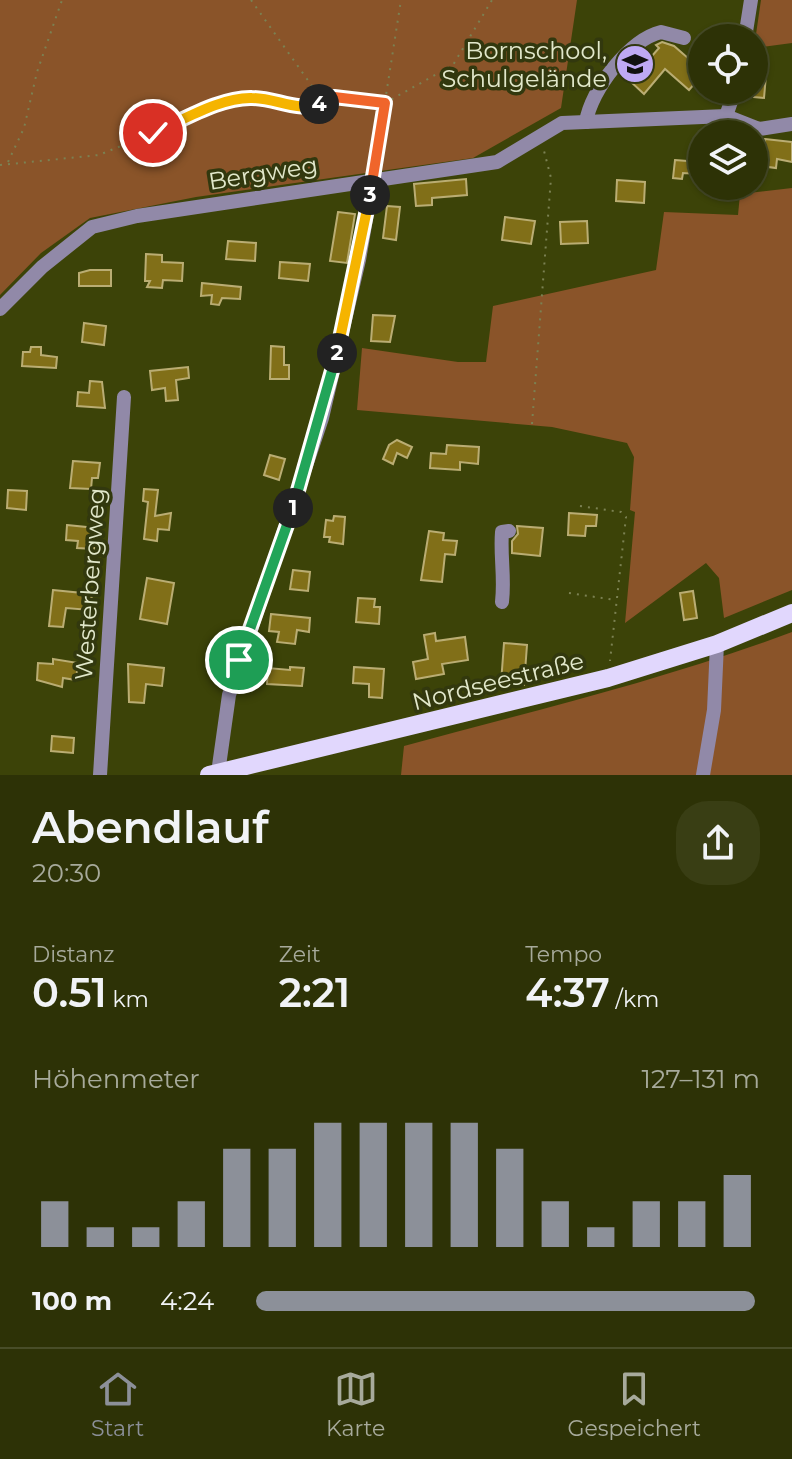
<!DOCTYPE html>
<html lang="de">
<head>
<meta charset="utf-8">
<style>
	body { margin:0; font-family:Montserrat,sans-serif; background:#393e14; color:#f1f3f6; height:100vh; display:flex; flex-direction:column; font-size:30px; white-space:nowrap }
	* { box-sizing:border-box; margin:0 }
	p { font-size:26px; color:#a7aa9b }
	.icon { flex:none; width:44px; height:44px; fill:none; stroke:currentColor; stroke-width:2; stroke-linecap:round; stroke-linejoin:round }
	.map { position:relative; height:775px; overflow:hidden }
	.sheet { display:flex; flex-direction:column; background:#2d3206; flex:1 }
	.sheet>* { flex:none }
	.buttons { position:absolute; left:688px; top:24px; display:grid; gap:16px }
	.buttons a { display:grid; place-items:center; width:80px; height:80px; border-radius:50%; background:#2d3206; box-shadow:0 2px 6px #0004,0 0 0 2px #484d28; font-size:40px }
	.pin { position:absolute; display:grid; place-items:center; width:68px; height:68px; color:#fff; margin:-34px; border:4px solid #fff; border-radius:50%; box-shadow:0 2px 8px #0007 }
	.km { position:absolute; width:40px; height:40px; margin:-20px; border-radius:50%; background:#222; color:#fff; font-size:22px; line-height:40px; text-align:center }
	.round { display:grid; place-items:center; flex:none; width:84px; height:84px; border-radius:32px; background:#393e14 }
	.summary { display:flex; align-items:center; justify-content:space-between; height:136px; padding:0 32px }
	h1 { font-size:44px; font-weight:600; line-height:60px }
	.stats { display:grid; grid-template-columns:repeat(3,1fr); gap:12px; height:136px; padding:8px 32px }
	.stats div { display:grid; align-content:center }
	.stats b { font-size:40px; font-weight:600 }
	.stats small { font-size:22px; font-weight:400 }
	.stats p { font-size:22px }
	.chart { height:224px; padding:16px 32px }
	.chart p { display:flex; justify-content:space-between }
	.chart svg { width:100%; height:144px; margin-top:8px; stroke:#8c9099; stroke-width:6 }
	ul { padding:0 32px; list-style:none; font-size:26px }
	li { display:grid; grid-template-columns:128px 96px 1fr; align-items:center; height:60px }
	li i { height:20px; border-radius:10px; background:#8c9099 }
	.dock { display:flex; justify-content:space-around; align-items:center; height:112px; border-top:2px solid #484d28; background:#2d3206; font-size:22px; color:#a7aa9b }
	.dock a { display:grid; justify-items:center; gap:4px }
	.dock .active { color:#8c9099 }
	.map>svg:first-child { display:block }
</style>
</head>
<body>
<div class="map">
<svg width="792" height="775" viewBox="0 0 792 775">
	<rect width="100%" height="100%" fill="#3c4308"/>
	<!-- green -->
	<g fill="#8a5429">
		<path d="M0,0H577L561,108L473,158L196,197L90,218L41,253L0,295Z"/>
		<path d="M761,0H792V43L754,48Z"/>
		<path d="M792,188V590L724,618L719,578L706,563L625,623L635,512L630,510L634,457L627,443L552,427L357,410L362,348L458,362H486L493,306L656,270L664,212L738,215L740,194Z"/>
		<path d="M792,632V775H401L404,746C534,711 666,679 792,632Z"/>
	</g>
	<!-- building -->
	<g fill="#816f18" stroke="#baad73" stroke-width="2">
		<path d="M662,42L674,46L689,59L702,47V75L689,90L665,69L644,94L630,81L659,48L656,45Z"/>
		<path d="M754,63L767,64L764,98L754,97Z"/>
		<path d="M765,139L792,142V162L777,159L776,168L761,166Z"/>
		<path d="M675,160L699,162L698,174L683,173L682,179L673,178Z"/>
		<path d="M466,179L467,195L432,198V205L416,206L414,184Z"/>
		<path d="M617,180L645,182L644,203L616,201Z"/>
		<path d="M387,206L400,207L396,240L383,238Z"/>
		<path d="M338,212L355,214L347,263L330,261Z"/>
		<path d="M505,217L535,221L531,244L502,240Z"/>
		<path d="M587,221L588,243L561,244L560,222Z"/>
		<path d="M228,241L256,243L255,261L226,259Z"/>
		<path d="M146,254L162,255V262L183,263L182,281L163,280L162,288L147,287L150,281H145Z"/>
		<path d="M280,262L310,264L308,281L279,278Z"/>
		<path d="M90,270H111V286H79V273Z"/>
		<path d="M202,283L241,287L240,299L222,298L219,305L211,304L212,295L201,296Z"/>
		<path d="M373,315L395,316L390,342L371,341Z"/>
		<path d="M84,323L106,326L104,345L82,342Z"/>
		<path d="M271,346L284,347V365H289V379H270Z"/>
		<path d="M31,347H41V355L57,357L56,368L22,366L23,352H30Z"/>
		<path d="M188,367L189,378L176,380L178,400L166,401L165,388L152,390L150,371Z"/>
		<path d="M90,381L102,382L105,408L77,406L78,392L89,393Z"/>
		<path d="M397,440L412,447L407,458L397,453L393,464L383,459L389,445Z"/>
		<path d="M447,445L479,447L478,464L460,462V470L430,468L431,453L446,454Z"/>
		<path d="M270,455L285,459L279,480L264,475Z"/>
		<path d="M73,461L100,463L98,478H92L91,489L70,488Z"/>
		<path d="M144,489L158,490L155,516L171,513L169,530L158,529L157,541L144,539L148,502L143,501Z"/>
		<path d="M8,490L27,491L26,510L7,508Z"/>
		<path d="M569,513L597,515L596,526H586L585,536L568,535Z"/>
		<path d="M334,516L345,517L343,544L329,542L330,537H324L326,520L333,521Z"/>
		<path d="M67,525L96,528L94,549L77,548L78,541L66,540Z"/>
		<path d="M517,526L543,528L540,556L512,553V541L518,534Z"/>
		<path d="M429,531L444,533L443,540L457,541L455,555L445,554L442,582L421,580Z"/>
		<path d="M293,570L310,572L308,591L290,589Z"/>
		<path d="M147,578L174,583L167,624L140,619Z"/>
		<path d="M53,590L92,594L90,610L66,608L63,627L49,626Z"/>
		<path d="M693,591L697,618L684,620L680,593Z"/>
		<path d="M358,598L375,599L374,607H380L379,624L356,622Z"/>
		<path d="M271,614L310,618L309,632L297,630L295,644L277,642L279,632L269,631Z"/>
		<path d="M435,633L436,641L465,637L468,660L442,664L444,674L416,679L413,662L428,659L424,635Z"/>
		<path d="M504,643L527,645L524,685L501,683Z"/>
		<path d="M53,659L78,663L76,680L63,678L62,687L37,680L38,663L53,664Z"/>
		<path d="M128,664L164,668L162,686L146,684L144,703L129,702Z"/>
		<path d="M290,667L304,668L302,686L267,684L268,668L290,670Z"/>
		<path d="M354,667L384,669L382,698L369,697V684L353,683Z"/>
		<path d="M52,736L74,738L73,753L51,751Z"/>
	</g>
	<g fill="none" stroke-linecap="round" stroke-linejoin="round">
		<!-- path -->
		<g stroke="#7b8152" stroke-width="2" stroke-dasharray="2 6" stroke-linecap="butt">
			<path d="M251,0L324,103"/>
			<path d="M8,162L24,128L37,72L62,0"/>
			<path d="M0,165L99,155L226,103L250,97L306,109L334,97L385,103L453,65L492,0"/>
			<path d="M375,165L401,0"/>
			<path d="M532,424L551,178L543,147"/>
			<path d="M580,506L621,512L626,517L610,661"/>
			<path d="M569,593L615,600"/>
		</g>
		<!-- minor -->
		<g stroke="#9189a8" stroke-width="14">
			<path d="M745,38L751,0"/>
			<path d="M726,116L735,90"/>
			<path d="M586,122C591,90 629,40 661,32L684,38"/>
			<path d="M0,309L42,267L92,227L137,216L497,162L562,123L726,116L759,129L792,124"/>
			<path d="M502,602C505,577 500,556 502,532L509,531"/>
			<path d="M218,773L229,695L322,418L359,260L373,178"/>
			<path d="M100,775L124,397"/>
			<path d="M703,775L714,710L717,644"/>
		</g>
		<!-- major -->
		<path stroke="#e1d7fd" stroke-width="18" d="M209,775L608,678L717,644L792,613"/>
	</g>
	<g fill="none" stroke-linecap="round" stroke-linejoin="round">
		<!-- split-1 casing -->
		<g stroke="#fff" stroke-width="16">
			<path id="split-1" d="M239,660L293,508"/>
		</g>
		<!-- split-2 casing -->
		<g stroke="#fff" stroke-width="16">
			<path id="split-2" d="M293,508L337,353"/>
		</g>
		<!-- split-3 casing -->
		<g stroke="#fff" stroke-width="16">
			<path id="split-3" d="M337,353L370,195"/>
		</g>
		<!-- split-4 casing -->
		<g stroke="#fff" stroke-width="16">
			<path id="split-4" d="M319,104L334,97L385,103L370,195"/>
		</g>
		<!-- split-5 casing -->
		<g stroke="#fff" stroke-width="16">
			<path id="split-5" d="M153,133C182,121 220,97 252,98C276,98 297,112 319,104"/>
		</g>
		<!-- split-1 -->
		<use href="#split-1" stroke="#22a559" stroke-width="10"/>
		<!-- split-2 -->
		<use href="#split-2" stroke="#22a559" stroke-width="10"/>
		<!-- split-3 -->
		<use href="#split-3" stroke="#f5b400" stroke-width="10"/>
		<!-- split-4 -->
		<use href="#split-4" stroke="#f0652b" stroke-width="10"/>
		<!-- split-5 -->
		<use href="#split-5" stroke="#f5b400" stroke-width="10"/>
	</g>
	<!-- icons -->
	<defs>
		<g id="school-disc" transform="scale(2)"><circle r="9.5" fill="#bea9f4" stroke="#32380e"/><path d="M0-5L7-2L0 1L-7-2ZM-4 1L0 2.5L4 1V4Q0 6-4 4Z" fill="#111"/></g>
	</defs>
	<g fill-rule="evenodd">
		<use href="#school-disc" x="635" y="64"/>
	</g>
	<g text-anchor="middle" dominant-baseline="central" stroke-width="7" stroke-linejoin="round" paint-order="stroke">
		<!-- poi labels -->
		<g font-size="24" fill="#e2e8cb" stroke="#32380e" text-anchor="end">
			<text x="607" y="50">Bornschool,<tspan x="607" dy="28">Schulgelände</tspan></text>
		</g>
		<!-- street labels -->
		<g font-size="24" fill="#e2e8cb" stroke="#32380e">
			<text transform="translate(263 173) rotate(-9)">Bergweg</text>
			<text transform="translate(90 584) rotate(-86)">Westerbergweg</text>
			<text transform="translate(498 681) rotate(-14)">Nordseestraße</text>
		</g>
	</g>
</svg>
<div class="buttons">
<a><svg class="icon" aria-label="locate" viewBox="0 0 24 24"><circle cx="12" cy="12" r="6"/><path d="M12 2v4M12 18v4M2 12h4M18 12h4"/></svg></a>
<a><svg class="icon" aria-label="layers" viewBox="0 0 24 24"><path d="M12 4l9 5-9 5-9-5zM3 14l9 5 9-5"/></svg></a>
</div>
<div class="pin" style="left:239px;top:660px;background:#1e9e55"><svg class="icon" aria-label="arrive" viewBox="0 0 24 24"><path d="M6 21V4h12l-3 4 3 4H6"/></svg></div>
<div class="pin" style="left:153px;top:133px;background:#d93025"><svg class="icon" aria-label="check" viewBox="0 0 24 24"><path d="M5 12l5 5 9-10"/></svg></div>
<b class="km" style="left:293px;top:508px">1</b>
<b class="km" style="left:337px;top:353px">2</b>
<b class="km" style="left:370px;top:195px">3</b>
<b class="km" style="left:319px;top:104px">4</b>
</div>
<section class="sheet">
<div class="summary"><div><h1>Abendlauf</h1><p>20:30</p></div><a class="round"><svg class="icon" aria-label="share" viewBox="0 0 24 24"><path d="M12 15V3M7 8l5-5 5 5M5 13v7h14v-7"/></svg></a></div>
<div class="stats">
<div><p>Distanz</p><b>0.51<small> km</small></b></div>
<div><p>Zeit</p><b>2:21</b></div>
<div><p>Tempo</p><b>4:37<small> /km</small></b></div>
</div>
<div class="chart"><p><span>Höhenmeter</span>127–131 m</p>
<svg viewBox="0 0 160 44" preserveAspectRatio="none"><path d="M5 44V30M15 44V38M25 44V38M35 44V30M45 44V14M55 44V14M65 44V6M75 44V6M85 44V6M95 44V6M105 44V14M115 44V30M125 44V38M135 44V30M145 44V30M155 44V22"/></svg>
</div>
<ul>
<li><b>100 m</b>4:24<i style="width:99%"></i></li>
</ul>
</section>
<nav class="dock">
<a class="active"><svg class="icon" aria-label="home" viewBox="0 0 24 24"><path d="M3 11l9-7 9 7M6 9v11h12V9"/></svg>Start</a>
<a><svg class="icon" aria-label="map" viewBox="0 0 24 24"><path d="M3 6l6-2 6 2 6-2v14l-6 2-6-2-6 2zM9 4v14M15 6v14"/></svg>Karte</a>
<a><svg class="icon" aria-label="saved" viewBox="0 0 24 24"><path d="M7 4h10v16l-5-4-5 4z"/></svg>Gespeichert</a>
</nav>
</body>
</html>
